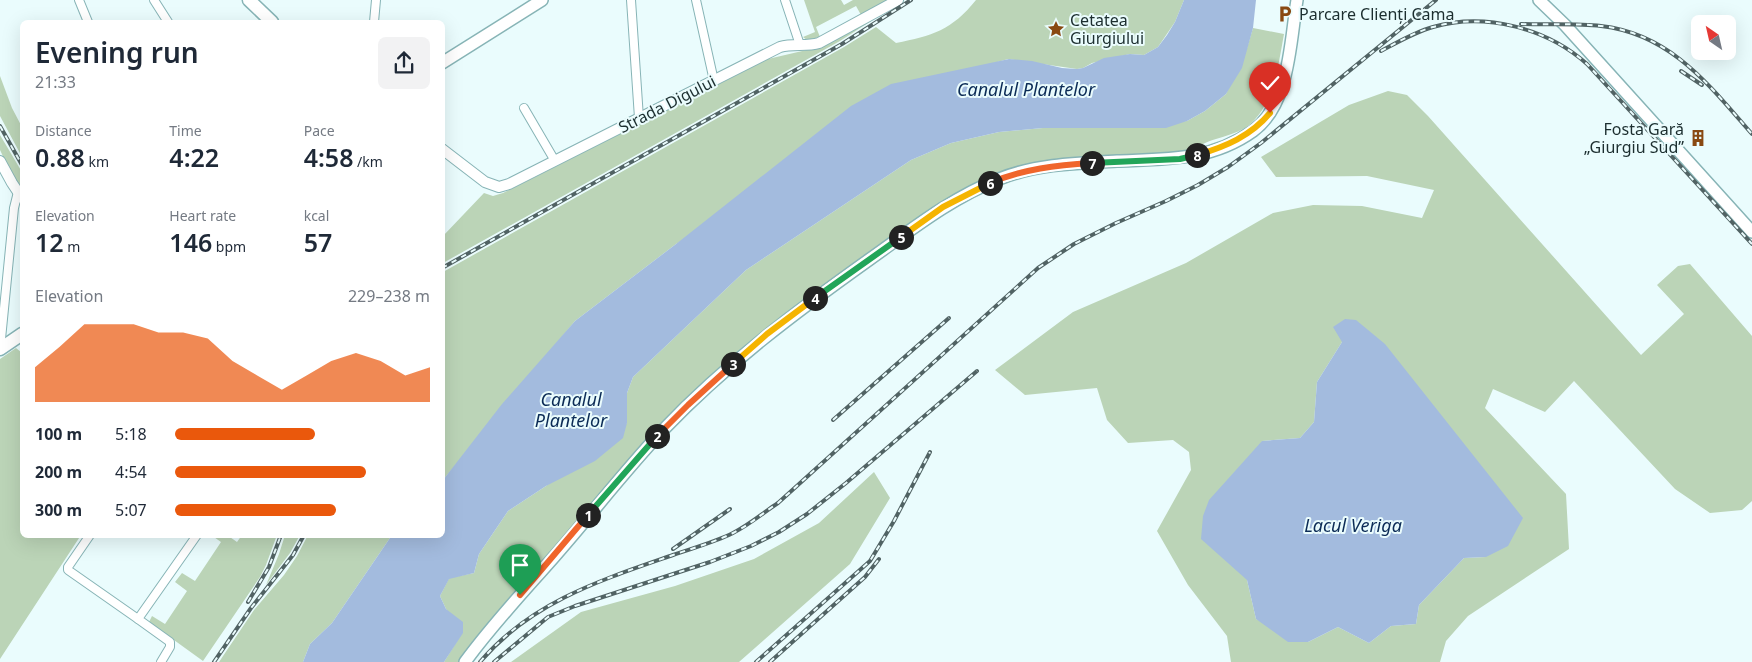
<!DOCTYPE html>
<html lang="en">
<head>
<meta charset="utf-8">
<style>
	body { margin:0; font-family:"Noto Sans",sans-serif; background:#f2f2f3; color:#1f2937; height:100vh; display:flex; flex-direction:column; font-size:19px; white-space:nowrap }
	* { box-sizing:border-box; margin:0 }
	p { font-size:16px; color:#747a83 }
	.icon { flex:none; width:28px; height:28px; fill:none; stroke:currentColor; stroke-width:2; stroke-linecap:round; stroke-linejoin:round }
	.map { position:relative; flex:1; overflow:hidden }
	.side { position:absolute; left:20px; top:20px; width:425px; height:518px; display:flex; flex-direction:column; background:#fff; border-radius:8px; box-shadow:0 5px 20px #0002 }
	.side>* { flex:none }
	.needle { width:32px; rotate:326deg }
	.fabs { position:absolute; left:1691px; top:15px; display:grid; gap:10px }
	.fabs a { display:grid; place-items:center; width:45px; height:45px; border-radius:8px; background:#fff; box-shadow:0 5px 20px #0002; font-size:25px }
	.pin { position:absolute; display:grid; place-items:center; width:42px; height:42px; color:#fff; margin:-51px -21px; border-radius:50% 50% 50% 0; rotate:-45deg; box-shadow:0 0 5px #0007 }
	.pin .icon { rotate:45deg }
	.km { position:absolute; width:25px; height:25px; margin:-12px; border-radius:50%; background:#222; color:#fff; font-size:14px; line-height:25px; text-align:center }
	.round { display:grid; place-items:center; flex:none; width:52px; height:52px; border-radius:8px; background:#f2f2f3 }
	.summary { display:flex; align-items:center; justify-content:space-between; height:85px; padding:0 15px }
	h1 { font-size:28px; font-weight:600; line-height:38px }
	.figures { display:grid; grid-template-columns:repeat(3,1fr); gap:8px; height:85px; padding:5px 15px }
	.figures div { display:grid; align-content:center }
	.figures b { font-size:25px; font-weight:600 }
	.figures small { font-size:14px; font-weight:400 }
	.figures p { font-size:14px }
	.chart { height:140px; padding:10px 15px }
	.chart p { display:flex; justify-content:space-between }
	.chart svg { width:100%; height:90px; margin-top:5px; fill:#ea580c; opacity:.7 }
	ul { padding:0 15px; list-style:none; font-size:16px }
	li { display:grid; grid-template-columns:80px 60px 1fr; align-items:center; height:38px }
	li i { height:12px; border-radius:6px; background:#ea580c }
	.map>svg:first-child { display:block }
</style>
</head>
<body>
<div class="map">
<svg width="1752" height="662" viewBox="0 0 1752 662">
	<rect width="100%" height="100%" fill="#eafcfd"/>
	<!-- green -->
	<g fill="#bbd4b7" fill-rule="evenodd">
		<path d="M804,0H841L844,5L853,0H887L861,15L856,6L816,27L820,37L807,40L803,37L815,32Z"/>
		<path d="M976,0H1184L1175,22L1158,47L1144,55L1130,54L1092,63L1083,68L1077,69L1008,59L980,67L676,244L575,321L443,480V272L844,47L876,27L896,43C932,36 952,30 976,0Z"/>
		<path d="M869,20L871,21L840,41L443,263V236L484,193L493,196L503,193L768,59L815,48Z"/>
		<path d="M1253,28L1284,34C1278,66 1274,108 1245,128C1236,133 1226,136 1216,139C1205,142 1195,148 1185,154L1006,172L794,308L762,332L725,366L461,662H444L462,633L446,609L440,596L449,578L474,573L479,554L508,511L546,486L627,423V393L633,377L746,270L911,160L951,143L999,132L1043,128L1099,127L1187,121L1205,111L1226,94L1247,48Z"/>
		<path d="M0,76L12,108L22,127V157L0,116Z"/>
		<path d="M1388,91L1407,95L1428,116L1641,355L1684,314L1657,285L1678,266L1690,264L1752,336V501L1742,510L1710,513L1675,489L1574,381L1545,412L1493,389L1485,408L1566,494L1569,549L1468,616L1446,641L1440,662H1231L1227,636L1188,585L1157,531L1191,470L1189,452L1173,440L1128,443L1107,420L1097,388L1025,395L995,370L1073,312L1186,263L1273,213L1313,205L1362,206L1422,218L1434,190L1367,176L1276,177L1261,157L1349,105ZM1342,342L1486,557L1464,558L1419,605L1416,624L1391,626L1369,643L1338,627L1308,642L1256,619L1247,580L1262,441L1300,438L1314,422L1317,382Z"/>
		<path d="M0,135L22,172V190L9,169L0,150Z"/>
		<path d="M16,348L22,353V535H81L0,659V359Z"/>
		<path d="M874,472L890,498L850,564L739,662H511L581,612L675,586L754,559L819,523Z"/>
		<path d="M211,535H227L237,542L242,535H277L266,565L260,577L203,661L149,622L152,616L165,624L187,591L175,582L182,573L195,581L221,542Z"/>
		<path d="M285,535H300L290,553L266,585L279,554Z"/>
		<path d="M308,535H392L332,623L310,644L303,662H219L254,610L284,575L297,556Z"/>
	</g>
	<!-- water -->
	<g fill="#a3bbde">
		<path d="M1184,0H1256L1253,28L1242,68L1226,94L1205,111L1187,121L1166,128H1043L999,132L951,143L911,160L746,270L633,377L627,393V423L623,438L595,461L546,486L508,511L479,554L474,573L449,579L440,596L446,609L463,622V633L444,662H303L310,644L332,623L392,535H442L443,480L502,404L575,321L676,244L851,106L891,84L1009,59L1032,61L1062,68L1077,69L1083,68L1104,58L1130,54L1144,55L1158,47L1167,35L1175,22Z"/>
		<path d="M1345,319L1356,320L1385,344L1523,518L1508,546L1486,557L1464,558L1419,605L1416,624L1391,626L1369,643L1338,627L1308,642H1288L1256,619L1247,580L1201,539L1203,516L1209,500L1262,441L1300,438L1314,422L1317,382L1342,342L1333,327Z"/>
	</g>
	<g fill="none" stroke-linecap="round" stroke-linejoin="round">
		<!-- minor casing -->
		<g stroke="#87b4b6" stroke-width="10">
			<g id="minor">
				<path d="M79,0L88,22"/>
				<path d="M154,0L168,22"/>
				<path d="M631,0L639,118"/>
				<path d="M696,0L714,81"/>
				<path d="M785,0L800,45"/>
				<path d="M374,22L376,0"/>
				<path d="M524,108L555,161"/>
				<path d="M0,349L14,208L18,192"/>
				<path d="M90,535L68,567V570L138,619"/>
				<path d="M161,662L170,647V642L138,619L197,535"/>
			</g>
		</g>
		<!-- tertiary casing -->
		<g stroke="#87b4b6" stroke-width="12">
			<g id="tertiary">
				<path d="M442,149L485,182L499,187L509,184L780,47C793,43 806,47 819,43L898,0"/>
				<path d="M0,161L12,183L22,198"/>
			</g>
		</g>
		<!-- secondary casing -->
		<g stroke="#87b4b6" stroke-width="14">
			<g id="secondary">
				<path d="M1539,0L1565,25L1752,232"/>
				<path d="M442,63L542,0"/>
				<path d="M465,662C492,625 523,592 553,558C591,515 625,470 664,429C726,364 797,311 870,259C911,230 951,198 999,179C1036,164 1078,163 1117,161C1166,159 1211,161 1253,131C1290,104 1290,42 1297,0"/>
			</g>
		</g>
		<!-- primary casing -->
		<g stroke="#87b4b6" stroke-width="15">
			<g id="primary">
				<path d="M249,0L272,22"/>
				<path d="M0,349L22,334"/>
			</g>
		</g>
		<!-- minor -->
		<use href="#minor" stroke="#fff" stroke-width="8"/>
		<!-- tertiary -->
		<use href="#tertiary" stroke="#fff" stroke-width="10"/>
		<!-- secondary -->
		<use href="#secondary" stroke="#fff" stroke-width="11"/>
		<!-- primary -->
		<use href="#primary" stroke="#fff" stroke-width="12"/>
		<!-- rail casing -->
		<g stroke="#516364" stroke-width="4">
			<g id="rail">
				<path d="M1521,24C1547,25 1575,23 1601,26C1671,34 1709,85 1752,134"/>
				<path d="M1381,51C1398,42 1415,32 1433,27C1485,12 1547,28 1587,64L1752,244"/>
				<path d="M1681,71L1702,85"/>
				<path d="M0,126L22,165"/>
				<path d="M442,268L842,44L911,0"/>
				<path d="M833,420L949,318"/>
				<path d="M673,549L730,509"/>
				<path d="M248,602L269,567L281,535"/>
				<path d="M214,662L251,608L293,555L304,535"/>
				<path d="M480,662C531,602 601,580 673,555C693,548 715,542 733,533C749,525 763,513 778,503L1038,268L1074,244L1116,223L1166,201L1198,185L1228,167L1261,143L1436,0"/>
				<path d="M494,662L548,617L575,606L710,562L751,546L779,532L807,514L846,483L977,371"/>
				<path d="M756,662L870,561L894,521L930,452"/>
				<path d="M770,662L865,577L879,559"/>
			</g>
		</g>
		<!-- rail -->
		<use href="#rail" stroke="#eafcfd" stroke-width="2" stroke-dasharray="5.5" stroke-linecap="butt"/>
	</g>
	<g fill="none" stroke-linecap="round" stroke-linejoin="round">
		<!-- split-1 casing -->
		<g stroke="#fff" stroke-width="10">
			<path id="split-1" d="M520,595L588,515"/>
		</g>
		<!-- split-2 casing -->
		<g stroke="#fff" stroke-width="10">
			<path id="split-2" d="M588,515L657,436"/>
		</g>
		<!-- split-3 casing -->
		<g stroke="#fff" stroke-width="10">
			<path id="split-3" d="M657,436L688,405L733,364"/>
		</g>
		<!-- split-4 casing -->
		<g stroke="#fff" stroke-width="10">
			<path id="split-4" d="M733,364L767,334L815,298"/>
		</g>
		<!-- split-5 casing -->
		<g stroke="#fff" stroke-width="10">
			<path id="split-5" d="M815,298L901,237"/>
		</g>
		<!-- split-6 casing -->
		<g stroke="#fff" stroke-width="10">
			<path id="split-6" d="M901,237L943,207L990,183"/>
		</g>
		<!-- split-7 casing -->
		<g stroke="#fff" stroke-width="10">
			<path id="split-7" d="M990,183C1023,169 1057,165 1092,163"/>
		</g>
		<!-- split-8 casing -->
		<g stroke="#fff" stroke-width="10">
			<path id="split-8" d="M1092,163L1180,159L1197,155"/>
		</g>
		<!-- split-9 casing -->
		<g stroke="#fff" stroke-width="10">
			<path id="split-9" d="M1197,155C1225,147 1251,136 1270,113"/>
		</g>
		<!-- split-1 -->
		<use href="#split-1" stroke="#f0652b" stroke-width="6"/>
		<!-- split-2 -->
		<use href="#split-2" stroke="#22a559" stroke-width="6"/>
		<!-- split-3 -->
		<use href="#split-3" stroke="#f0652b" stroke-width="6"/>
		<!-- split-4 -->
		<use href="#split-4" stroke="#f5b400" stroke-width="6"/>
		<!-- split-5 -->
		<use href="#split-5" stroke="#22a559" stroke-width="6"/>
		<!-- split-6 -->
		<use href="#split-6" stroke="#f5b400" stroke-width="6"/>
		<!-- split-7 -->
		<use href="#split-7" stroke="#f0652b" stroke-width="6"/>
		<!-- split-8 -->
		<use href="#split-8" stroke="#22a559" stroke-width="6"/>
		<!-- split-9 -->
		<use href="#split-9" stroke="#f5b400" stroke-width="6"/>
	</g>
	<!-- icons -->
	<defs>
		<g id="parking-bare" transform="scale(1.35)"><path d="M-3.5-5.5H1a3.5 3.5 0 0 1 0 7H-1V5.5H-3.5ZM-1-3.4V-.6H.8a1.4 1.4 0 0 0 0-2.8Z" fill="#894912" stroke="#eafcfd" stroke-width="2.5" paint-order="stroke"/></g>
		<g id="sight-bare" transform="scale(1.35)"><path d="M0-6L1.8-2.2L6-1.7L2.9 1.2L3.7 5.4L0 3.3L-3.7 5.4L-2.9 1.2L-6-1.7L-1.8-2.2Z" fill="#894912" stroke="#eafcfd" stroke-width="2.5" paint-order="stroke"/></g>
		<g id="building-bare" transform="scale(1.35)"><path d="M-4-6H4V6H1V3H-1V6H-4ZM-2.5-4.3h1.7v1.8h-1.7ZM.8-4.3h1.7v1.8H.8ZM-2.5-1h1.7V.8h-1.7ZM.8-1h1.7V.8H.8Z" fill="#894912" stroke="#eafcfd" stroke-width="2.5" paint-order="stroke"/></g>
	</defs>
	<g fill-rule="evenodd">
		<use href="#parking-bare" x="1285" y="14"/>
		<use href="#sight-bare" x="1056" y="29"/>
		<use href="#building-bare" x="1698" y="138"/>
	</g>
	<g text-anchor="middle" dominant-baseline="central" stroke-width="4" stroke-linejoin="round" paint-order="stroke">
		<!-- poi labels -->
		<g font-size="16" fill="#1c2e2f" stroke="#eafcfd" text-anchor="start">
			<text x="1299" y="14">Parcare Clienți Cama</text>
			<text x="1070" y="20">Cetatea<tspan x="1070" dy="18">Giurgiului</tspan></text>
			<text x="1684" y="129" text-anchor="end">Fosta Gară<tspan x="1684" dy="18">„Giurgiu Sud”</tspan></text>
		</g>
		<!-- street labels -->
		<g font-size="16" fill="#1c2e2f" stroke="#eafcfd">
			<text transform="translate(667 104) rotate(-27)">Strada Digului</text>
		</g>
		<!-- water labels -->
		<g font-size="18" font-style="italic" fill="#0b2b56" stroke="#eafcfd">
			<text x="1026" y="89">Canalul Plantelor</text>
			<text x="571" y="399">Canalul<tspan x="571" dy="21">Plantelor</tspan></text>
			<text x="1353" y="525">Lacul Veriga</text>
		</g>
	</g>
</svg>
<div class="fabs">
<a><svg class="needle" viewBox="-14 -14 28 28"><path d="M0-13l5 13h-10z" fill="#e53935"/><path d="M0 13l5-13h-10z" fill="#747a83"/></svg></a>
</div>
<div class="pin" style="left:520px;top:595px;background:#1e9e55"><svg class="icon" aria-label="arrive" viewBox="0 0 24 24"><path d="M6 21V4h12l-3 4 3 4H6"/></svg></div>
<div class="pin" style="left:1270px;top:113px;background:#d93025"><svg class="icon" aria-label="check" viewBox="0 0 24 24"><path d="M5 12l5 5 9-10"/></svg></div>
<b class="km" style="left:588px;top:515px">1</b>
<b class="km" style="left:657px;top:436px">2</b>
<b class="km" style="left:733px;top:364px">3</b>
<b class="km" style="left:815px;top:298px">4</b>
<b class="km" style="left:901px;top:237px">5</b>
<b class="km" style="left:990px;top:183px">6</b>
<b class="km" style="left:1092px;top:163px">7</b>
<b class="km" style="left:1197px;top:155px">8</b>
<section class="side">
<div class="summary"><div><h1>Evening run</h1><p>21:33</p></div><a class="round"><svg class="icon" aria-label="share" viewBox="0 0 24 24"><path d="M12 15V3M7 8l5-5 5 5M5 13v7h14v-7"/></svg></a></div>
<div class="figures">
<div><p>Distance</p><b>0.88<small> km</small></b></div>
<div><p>Time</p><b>4:22</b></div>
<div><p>Pace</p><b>4:58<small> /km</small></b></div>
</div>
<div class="figures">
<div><p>Elevation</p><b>12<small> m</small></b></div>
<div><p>Heart rate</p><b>146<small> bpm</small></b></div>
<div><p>kcal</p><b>57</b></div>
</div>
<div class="chart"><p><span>Elevation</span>229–238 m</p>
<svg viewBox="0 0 160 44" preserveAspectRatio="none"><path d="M0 44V27L10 17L20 6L30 6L40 6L50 10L60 10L70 13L80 24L90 31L100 38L110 31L120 24L130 20L140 24L150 31L160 27V44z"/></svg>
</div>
<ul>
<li><b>100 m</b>5:18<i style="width:55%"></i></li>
<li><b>200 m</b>4:54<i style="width:75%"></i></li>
<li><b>300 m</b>5:07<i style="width:63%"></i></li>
</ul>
</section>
</div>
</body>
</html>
